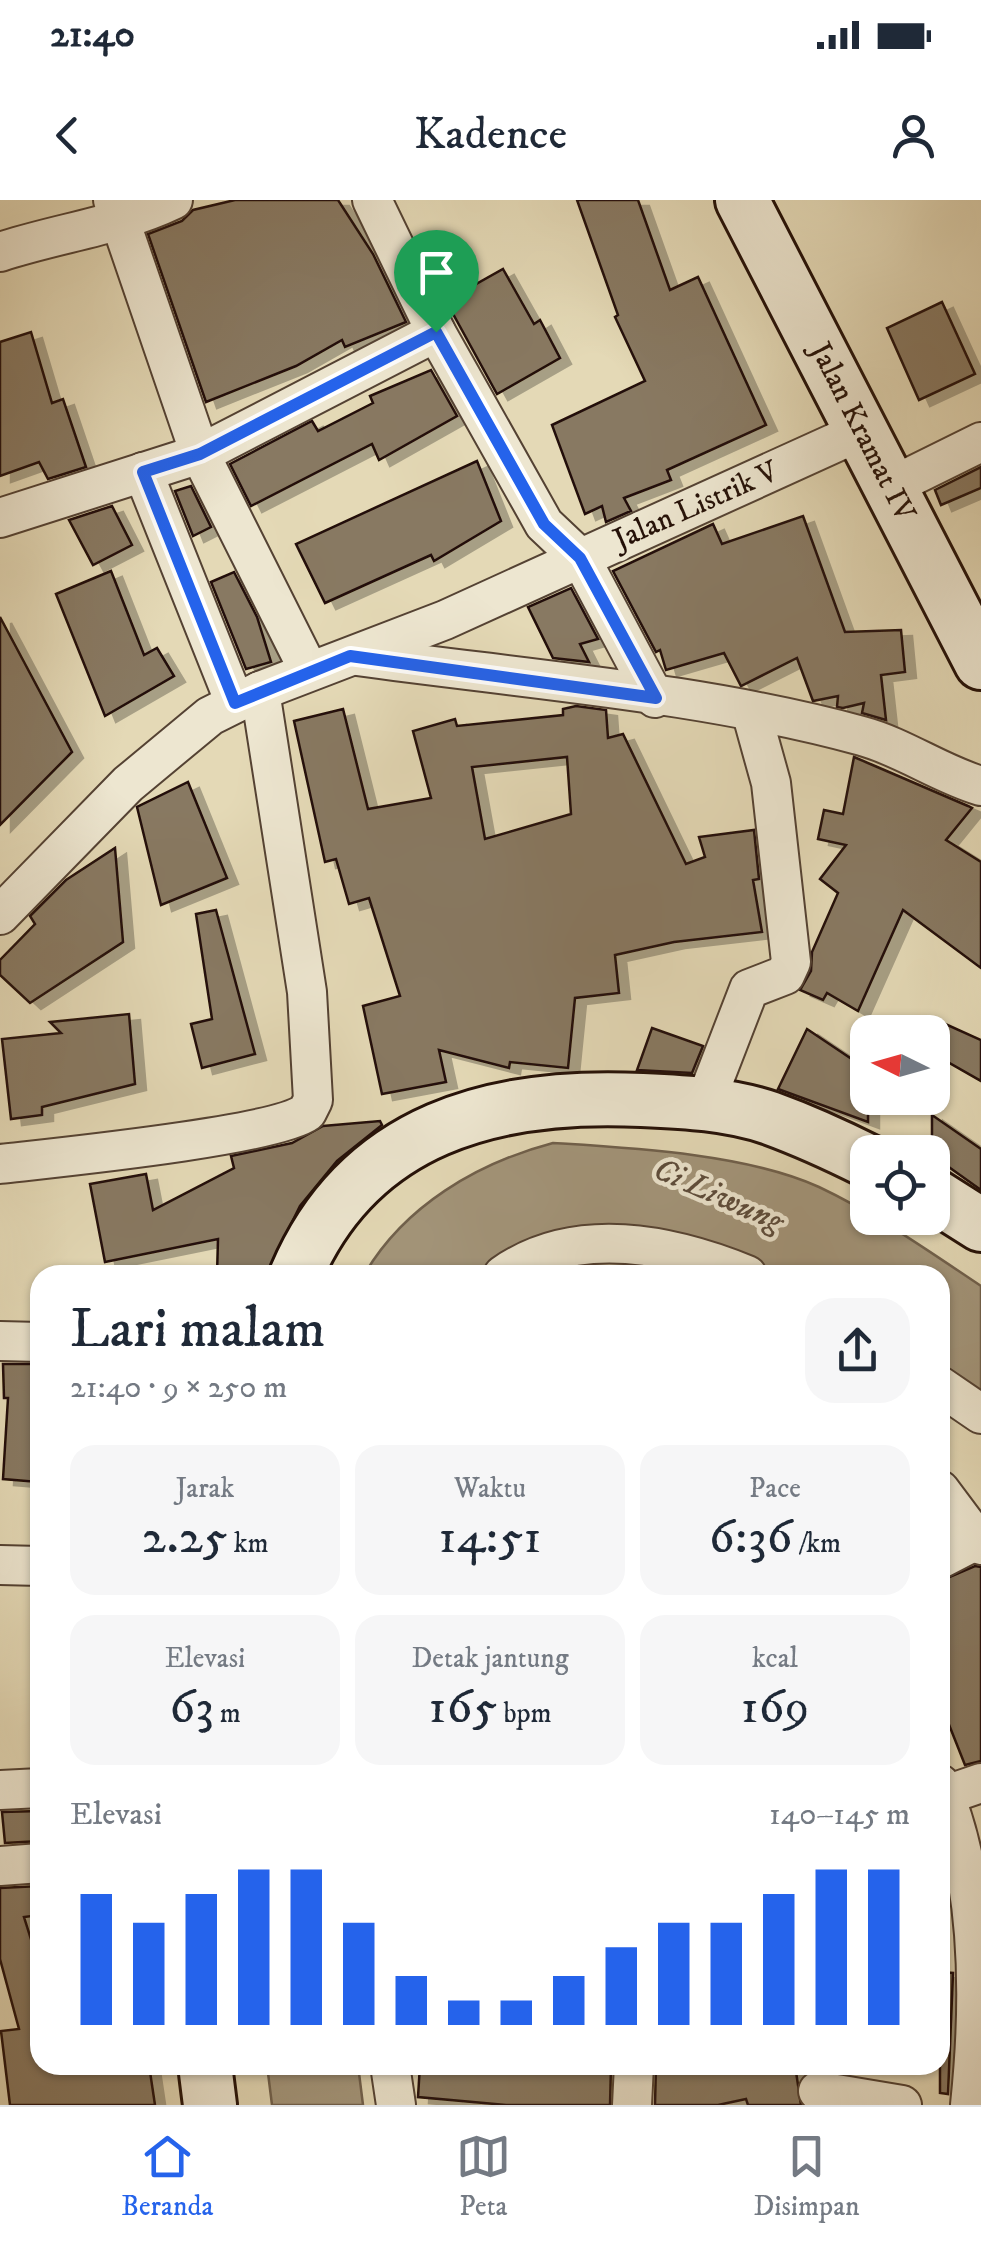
<!DOCTYPE html>
<html lang="id">
<head>
<meta charset="utf-8">
<style>
	body { margin:0; font-family:"IM FELL DW Pica",serif; background:#f6f6f7; color:#1f2937; height:100vh; display:flex; flex-direction:column; font-size:38px; white-space:nowrap }
	* { box-sizing:border-box; margin:0 }
	p { font-size:32px; color:#747a83 }
	.icon { flex:none; width:55px; height:55px; fill:none; stroke:currentColor; stroke-width:2; stroke-linecap:round; stroke-linejoin:round }
	.map { position:relative; flex:1; overflow:hidden }
	.details { position:absolute; left:30px; top:1065px; width:920px; height:810px; display:flex; flex-direction:column; background:#fff; border-radius:30px; box-shadow:0 2px 8px #0004 }
	.details>* { flex:none }
	.needle { width:65px; rotate:275deg }
	.tools { position:absolute; left:850px; top:815px; display:grid; gap:20px }
	.tools a { display:grid; place-items:center; width:100px; height:100px; border-radius:20px; background:#fff; box-shadow:0 2px 8px #0004; font-size:50px }
	.pin { position:absolute; display:grid; place-items:center; width:85px; height:85px; color:#fff; margin:-102px -42px; border-radius:50% 50% 50% 0; rotate:-45deg; box-shadow:0 0 10px #0007 }
	.pin .icon { rotate:45deg }
	.round { display:grid; place-items:center; flex:none; width:105px; height:105px; border-radius:30px; background:#f6f6f7 }
	.overview { display:flex; align-items:center; justify-content:space-between; height:170px; padding:0 40px }
	h1 { font-size:55px; font-weight:600; line-height:75px }
	.metrics { display:grid; grid-template-columns:repeat(3,1fr); gap:15px; height:170px; padding:10px 40px }
	.metrics div { display:grid; align-content:center; border-radius:25px; background:#f6f6f7; text-align:center }
	.metrics b { font-size:50px; font-weight:600 }
	.metrics small { font-size:28px; font-weight:400 }
	.metrics p { font-size:28px }
	.chart { height:280px; padding:20px 40px }
	.chart p { display:flex; justify-content:space-between }
	.chart svg { width:100%; height:180px; margin-top:10px; stroke:#2563eb; stroke-width:6 }
	.status { display:flex; justify-content:space-between; align-items:center; height:70px; padding:0 50px; background:#fff; direction:ltr }
	.status svg { height:28px; fill:currentColor }
	header { display:flex; justify-content:space-between; align-items:center; height:130px; padding:0 40px; background:#fff; font-size:45px; font-weight:600 }
	.dock { display:flex; justify-content:space-around; align-items:center; height:140px; border-top:2px solid #e0e1e3; background:#fff; font-size:28px; color:#747a83 }
	.dock a { display:grid; justify-items:center; gap:5px }
	.dock .selected { color:#2563eb }
	.map>svg:first-child { display:block }
</style>
</head>
<body>
<div class="status"><b>21:40</b><svg viewBox="0 0 49 12"><path d="M0 12V9h3v3zM5 12V6h3v6zM10 12V3h3v9zM15 12V0h3v12zM26 1h20v11H26zM47 4h2v5h-2z"/></svg></div>
<header><svg class="icon" aria-label="back" viewBox="0 0 24 24"><path d="M15 5l-7 7 7 7"/></svg>Kadence<svg class="icon" aria-label="person" viewBox="0 0 24 24"><circle cx="12" cy="8" r="4"/><path d="M4 21q1-7 8-7t8 7"/></svg></header>
<div class="map">
<svg width="981" height="1905" viewBox="0 0 981 1905">
	<defs>
		<filter id="shadow"><feDropShadow dx="11" dy="6" stdDeviation="0" flood-color="#0004"/></filter>
	</defs>
	<rect width="100%" height="100%" fill="#e4d9b6"/>
	<filter id="stains"><feTurbulence type="fractalNoise" baseFrequency=".002" numOctaves="4"/><feColorMatrix values="0 0 0 0 .2 0 0 0 0 .09 0 0 0 0 .02 0 0 0 .5 -.17"/></filter>
	<radialGradient id="worn" r=".72"><stop offset=".6" stop-color="#630" stop-opacity="0"/><stop offset="1" stop-color="#630" stop-opacity=".3"/></radialGradient>
	<!-- water -->
	<g fill="#a3957a" stroke="#70604c" stroke-width="2.5">
		<path d="M553,943C632,948 747,954 819,987C876,1014 927,1050 981,1086V1202L940,1175V1075H768L535,1040L473,1075H364C404,1006 477,963 553,943Z"/>
		<path d="M267,1865H358L363,1905H272Z"/>
	</g>
	<!-- building -->
	<g fill="#887962" stroke="#241007" stroke-width="2.5" fill-rule="evenodd" filter="url(#shadow)">
		<path d="M235,0H338L373,54L406,122L345,147L342,140L296,166L206,202L148,34L182,21L193,10Z"/>
		<path d="M577,0H638L670,90L698,77L766,225L667,270L671,280L624,298L631,311L606,322L602,306L585,314L552,225L645,181L615,117L618,115Z"/>
		<path d="M503,69L534,124L540,120L560,158L497,194L446,101Z"/>
		<path d="M942,102L975,174L919,200L887,128Z"/>
		<path d="M31,132L52,203L63,199L86,267L48,279L39,262L0,276V142Z"/>
		<path d="M431,170L457,216L379,260L372,244L251,306L230,264L312,221L318,231L373,203L370,196Z"/>
		<path d="M477,261L501,321L434,361L431,355L325,403L296,344Z"/>
		<path d="M981,267V288L941,305L935,290Z"/>
		<path d="M191,286L211,327L193,336L175,291Z"/>
		<path d="M112,306L132,345L93,365L69,320Z"/>
		<path d="M803,316L845,432L901,430L905,472L881,475L886,520L862,513L864,503L843,508L837,507L838,496L813,501L797,458L741,486L724,453L666,470L660,450L656,452L613,371L713,324L722,344Z"/>
		<path d="M111,371L144,455L157,448L174,476L105,516L56,394Z"/>
		<path d="M234,372L257,417L271,462L246,469L211,382Z"/>
		<path d="M571,388L598,439L580,444L589,462L553,458L528,407Z"/>
		<path d="M0,417L72,552L0,625Z"/>
		<path d="M576,506L606,510L608,538L623,534L686,664L705,657L699,637L754,630L759,679L753,680L762,732L674,742L615,755L619,793L575,798L568,868L510,862L509,868L439,850L446,882L382,894L363,806L400,796L369,698L349,704L336,659L325,662L294,521L343,509L368,609L431,598L413,531L455,519L457,526L563,515V509ZM567,557L571,614L485,639L472,567Z"/>
		<path d="M854,557L968,606L972,608L946,640L981,662V768L903,710L858,811L827,793L823,800L800,790L811,771L812,752L838,693L820,679L846,645L818,639L824,610L843,614Z"/>
		<path d="M188,582L227,678L161,705L137,607Z"/>
		<path d="M115,648L123,742L30,803L0,775V760L35,724L30,716L66,680Z"/>
		<path d="M216,710L255,854L202,868L191,824L212,819L196,714Z"/>
		<path d="M129,814L135,884L42,907V915L11,919L2,839L61,833L50,822Z"/>
		<path d="M932,818L981,840V881L932,853Z"/>
		<path d="M652,828L703,846L692,873L637,870Z"/>
		<path d="M807,829L868,870V922L778,889Z"/>
		<path d="M932,915L981,949V990L932,955Z"/>
		<path d="M380,921L382,925L337,961L300,1006L266,1075H217L218,1039L105,1062L90,984L146,974L153,1010L234,968L231,956L292,943L323,926Z"/>
		<path d="M3,1164H40L38,1282L3,1279L8,1198H4Z"/>
		<path d="M975,1366L981,1367V1561L965,1565L940,1502V1381Z"/>
		<path d="M40,1611V1641L5,1643L2,1612Z"/>
		<path d="M40,1686V1715L24,1717L40,1768V1865H149L155,1905H10L1,1831L19,1829L0,1759V1688Z"/>
		<path d="M940,1772L953,1773L948,1894L940,1893Z"/>
		<path d="M420,1865H611L610,1905H506L418,1897Z"/>
		<path d="M656,1865H795L801,1905H748L746,1899L718,1905H655Z"/>
	</g>
	<g fill="none" stroke-linecap="round" stroke-linejoin="round">
		<!-- street casing -->
		<g stroke="#544233" stroke-width="42">
			<g id="street">
				<path d="M113,0L200,254L309,471"/>
				<path d="M372,0L436,132L530,299L544,324L581,359L655,498"/>
				<path d="M0,52C57,33 119,26 173,0"/>
				<path d="M143,272L235,503"/>
				<path d="M890,287L981,242"/>
				<path d="M0,318L200,254L436,132"/>
				<path d="M357,456C522,479 702,492 862,536C903,547 940,574 981,586"/>
				<path d="M0,715L128,584L210,516L260,491L445,420L861,231"/>
				<path d="M705,903L749,789L785,775L791,762L771,583L751,511"/>
				<path d="M0,964C52,958 275,936 307,912L313,900L307,792L260,491"/>
				<path d="M503,1075C576,1024 671,1044 747,1075"/>
				<path d="M0,1141L40,1142"/>
				<path d="M940,1186L981,1214"/>
				<path d="M940,1290L981,1345"/>
				<path d="M940,1359L977,1340"/>
				<path d="M0,1365L40,1366"/>
				<path d="M940,1584C981,1680 981,1801 970,1905"/>
				<path d="M0,1590L40,1588"/>
				<path d="M946,1595L981,1583"/>
				<path d="M0,1666L40,1663"/>
				<path d="M390,1865L396,1905"/>
				<path d="M818,1891L902,1905"/>
				<path d="M632,1905L634,1865"/>
			</g>
		</g>
		<!-- secondary casing -->
		<g stroke="#241007" stroke-width="58">
			<g id="secondary">
				<path d="M742,0L981,463"/>
				<path d="M932,994L981,1025"/>
				<path d="M296,1075C359,927 496,893 642,900C686,902 729,904 770,918C803,930 836,945 868,961"/>
				<path d="M205,1865L210,1905"/>
			</g>
		</g>
		<!-- street -->
		<use href="#street" stroke="#ede6d0" stroke-width="38"/>
		<!-- secondary -->
		<use href="#secondary" stroke="#ede6d0" stroke-width="52"/>
	</g>
	<g fill="none" stroke-linecap="round" stroke-linejoin="round">
		<!-- route casing -->
		<g stroke="#fff" stroke-width="20">
			<path id="route" d="M436,132L544,324L580,358L656,498L350,456L235,503L143,272L200,254Z"/>
		</g>
		<!-- route -->
		<use href="#route" stroke="#2563eb" stroke-width="12"/>
	</g>
	<g text-anchor="middle" dominant-baseline="central" stroke-width="9" stroke-linejoin="round" paint-order="stroke">
		<!-- street labels -->
		<g font-size="30" fill="#241007" stroke="#ede6d0">
			<text transform="translate(862 232) rotate(63)">Jalan Kramat IV</text>
			<text transform="translate(696 306) rotate(-24)">Jalan Listrik V</text>
		</g>
		<!-- water labels -->
		<g font-size="32" font-style="italic" fill="#5d4c3b" stroke="#ede6d0">
			<text transform="translate(718 996) rotate(24)">Ci Liwung</text>
		</g>
	</g>
	<rect width="100%" height="100%" filter="url(#stains)"/>
	<rect width="100%" height="100%" fill="url(#worn)"/>
</svg>
<div class="tools">
<a><svg class="needle" viewBox="-14 -14 28 28"><path d="M0-13l5 13h-10z" fill="#e53935"/><path d="M0 13l5-13h-10z" fill="#747a83"/></svg></a>
<a><svg class="icon" aria-label="locate" viewBox="0 0 24 24"><circle cx="12" cy="12" r="6"/><path d="M12 2v4M12 18v4M2 12h4M18 12h4"/></svg></a>
</div>
<div class="pin" style="left:436px;top:132px;background:#1e9e55"><svg class="icon" aria-label="arrive" viewBox="0 0 24 24"><path d="M6 21V4h12l-3 4 3 4H6"/></svg></div>
<section class="details">
<div class="overview"><div><h1>Lari malam</h1><p>21:40 · 9 × 250 m</p></div><a class="round"><svg class="icon" aria-label="share" viewBox="0 0 24 24"><path d="M12 15V3M7 8l5-5 5 5M5 13v7h14v-7"/></svg></a></div>
<div class="metrics">
<div><p>Jarak</p><b>2.25<small> km</small></b></div>
<div><p>Waktu</p><b>14:51</b></div>
<div><p>Pace</p><b>6:36<small> /km</small></b></div>
</div>
<div class="metrics">
<div><p>Elevasi</p><b>63<small> m</small></b></div>
<div><p>Detak jantung</p><b>165<small> bpm</small></b></div>
<div><p>kcal</p><b>169</b></div>
</div>
<div class="chart"><p><span>Elevasi</span>140–145 m</p>
<svg viewBox="0 0 160 44" preserveAspectRatio="none"><path d="M5 44V12M15 44V19M25 44V12M35 44V6M45 44V6M55 44V19M65 44V32M75 44V38M85 44V38M95 44V32M105 44V25M115 44V19M125 44V19M135 44V12M145 44V6M155 44V6"/></svg>
</div>
</section>
</div>
<nav class="dock">
<a class="selected"><svg class="icon" aria-label="home" viewBox="0 0 24 24"><path d="M3 11l9-7 9 7M6 9v11h12V9"/></svg>Beranda</a>
<a><svg class="icon" aria-label="map" viewBox="0 0 24 24"><path d="M3 6l6-2 6 2 6-2v14l-6 2-6-2-6 2zM9 4v14M15 6v14"/></svg>Peta</a>
<a><svg class="icon" aria-label="saved" viewBox="0 0 24 24"><path d="M7 4h10v16l-5-4-5 4z"/></svg>Disimpan</a>
</nav>
</body>
</html>
